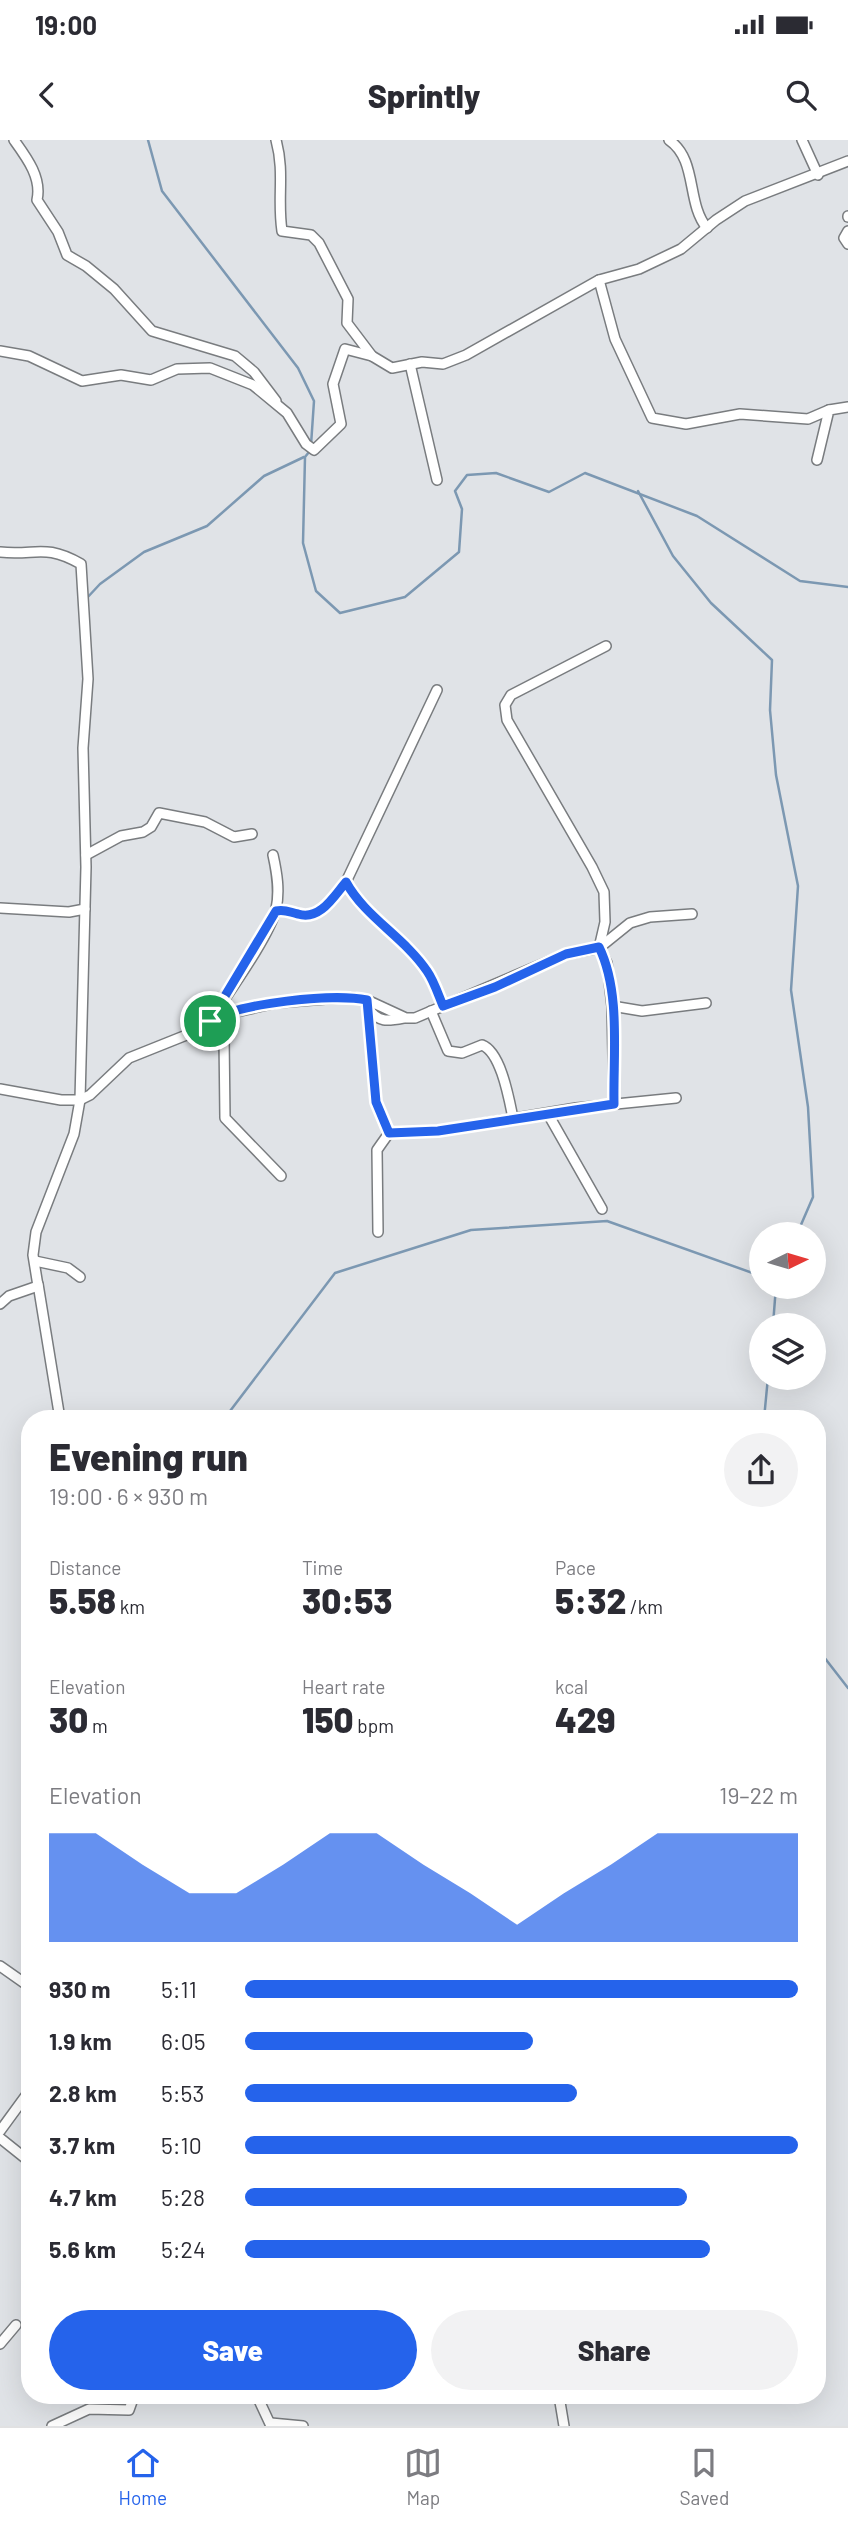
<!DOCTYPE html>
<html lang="en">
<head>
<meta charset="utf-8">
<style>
	body { margin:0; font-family:Barlow,sans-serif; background:#f2f2f3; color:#2b2b33; height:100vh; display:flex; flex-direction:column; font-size:26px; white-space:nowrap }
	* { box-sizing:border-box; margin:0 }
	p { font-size:23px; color:#7c7c81 }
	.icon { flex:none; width:38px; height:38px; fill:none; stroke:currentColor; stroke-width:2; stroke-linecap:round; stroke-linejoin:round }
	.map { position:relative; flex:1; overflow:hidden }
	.sheet { position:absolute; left:21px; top:1270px; width:805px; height:994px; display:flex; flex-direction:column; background:#fff; border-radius:28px; box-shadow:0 7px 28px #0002 }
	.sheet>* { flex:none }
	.needle { width:46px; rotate:85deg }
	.controls { position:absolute; left:749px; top:1082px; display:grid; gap:14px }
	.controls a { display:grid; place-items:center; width:77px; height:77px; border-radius:50%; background:#fff; box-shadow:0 7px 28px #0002; font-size:35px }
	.pin { position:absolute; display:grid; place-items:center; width:60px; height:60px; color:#fff; margin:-30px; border:4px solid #fff; border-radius:50%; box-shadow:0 2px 7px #0007 }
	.round { display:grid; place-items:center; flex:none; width:74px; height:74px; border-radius:37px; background:#f2f2f3 }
	.headline { display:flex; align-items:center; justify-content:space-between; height:119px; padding:0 28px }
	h1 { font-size:38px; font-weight:800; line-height:52px }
	.stats { display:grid; grid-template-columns:repeat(3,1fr); gap:10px; height:119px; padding:7px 28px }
	.stats div { display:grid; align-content:center }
	.stats b { font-size:35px; font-weight:800 }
	.stats small { font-size:19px; font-weight:400 }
	.stats p { font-size:19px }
	.chart { height:196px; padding:14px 28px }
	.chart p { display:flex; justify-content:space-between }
	.chart svg { width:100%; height:126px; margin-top:7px; fill:#2563eb; opacity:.7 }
	.cta { display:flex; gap:14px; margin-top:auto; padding:14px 28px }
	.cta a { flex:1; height:80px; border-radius:42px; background:#2563eb; color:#fff; font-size:28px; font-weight:800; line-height:80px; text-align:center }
	.cta a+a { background:#f2f2f3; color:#2b2b33 }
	ul { padding:0 28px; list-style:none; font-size:23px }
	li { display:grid; grid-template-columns:112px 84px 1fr; align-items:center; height:52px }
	li i { height:18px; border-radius:9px; background:#2563eb }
	.status { display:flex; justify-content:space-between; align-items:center; height:49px; padding:0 35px; background:#fff; direction:ltr }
	.status svg { height:19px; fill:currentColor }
	header { display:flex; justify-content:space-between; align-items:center; height:91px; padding:0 28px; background:#fff; font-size:32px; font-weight:800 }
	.tab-bar { display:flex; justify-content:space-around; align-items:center; height:98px; border-top:2px solid #e1e1e2; background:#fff; font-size:19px; color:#7c7c81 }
	.tab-bar a { display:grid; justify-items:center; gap:4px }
	.tab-bar .on { color:#2563eb }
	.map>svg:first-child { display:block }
</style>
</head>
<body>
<div class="status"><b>19:00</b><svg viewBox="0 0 49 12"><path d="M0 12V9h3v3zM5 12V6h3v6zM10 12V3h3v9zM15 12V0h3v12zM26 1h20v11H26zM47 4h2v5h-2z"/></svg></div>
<header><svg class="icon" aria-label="back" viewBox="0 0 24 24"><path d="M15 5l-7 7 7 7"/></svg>Sprintly<svg class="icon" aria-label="search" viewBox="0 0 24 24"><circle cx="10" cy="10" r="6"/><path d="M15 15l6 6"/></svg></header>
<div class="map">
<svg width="848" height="2286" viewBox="0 0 848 2286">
	<rect width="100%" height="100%" fill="#e0e3e7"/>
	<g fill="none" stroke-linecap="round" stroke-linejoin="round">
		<!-- stream -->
		<g stroke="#7c98b2" stroke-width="2.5">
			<path d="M148,0L162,51L298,228L314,261L311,305"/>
			<path d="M309,312L305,317L303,403L316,451L340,473L405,457L459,412L462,369L455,351L467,335L496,333L549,352L585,333L697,376L800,441L848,447"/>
			<path d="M638,351L673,416L711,463L772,520L770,570L776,635L798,746L791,850L808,967L813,1057L797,1094"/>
			<path d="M86,459L100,444L144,412L207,386L264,336L304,317"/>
			<path d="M773,1185L776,1146"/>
			<path d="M224,1279L335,1133L471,1090L607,1081L761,1136"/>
			<path d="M764,1279L768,1237"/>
			<path d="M817,1508L848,1548"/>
		</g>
		<!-- minor casing -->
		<g stroke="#797c7f" stroke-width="12">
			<g id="minor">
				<path d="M14,0C27,18 42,38 37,60L58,92L67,115L86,126L114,149L152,191L235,216L254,232L276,261"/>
				<path d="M276,0C285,33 277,58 282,91L311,95L319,103L348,159L347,183L372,216"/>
				<path d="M669,0C698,20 686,63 707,88"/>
				<path d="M802,0L818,35"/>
				<path d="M848,76V77"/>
				<path d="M848,91L844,98L848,104"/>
				<path d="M599,140L615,199L652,278L686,284L740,274L808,279L829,270"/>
				<path d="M0,211L29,216L82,241L121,235L151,240L177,229L210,228L253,245L287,273L306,304L314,310L341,284L333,244L345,209L372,216L392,228L422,222L443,224L466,215L599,140L639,129L681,109L716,80L745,61L848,21"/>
				<path d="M410,224L437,340"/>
				<path d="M817,320L829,270L848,267"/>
				<path d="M0,412C36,416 44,403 81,424L88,539L83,608L86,727L80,960L74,994L36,1092L33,1115L38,1146L9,1156L0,1164"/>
				<path d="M606,506L511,555L505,565L507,580L592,727L604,752L605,782L599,808L607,823L612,866L614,964"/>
				<path d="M437,550L346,742C366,777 404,797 427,831C434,841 438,855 443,866"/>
				<path d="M86,715L121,696L143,692L151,687L159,673L205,682L234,697L252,694"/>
				<path d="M273,715C277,733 280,751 276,769C270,796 226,856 210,881L224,897L225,978L281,1036"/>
				<path d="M0,768L69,772L85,769"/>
				<path d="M276,770C285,769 289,772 298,774C320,781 334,756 346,742"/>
				<path d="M367,860L376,962L389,993"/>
				<path d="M612,866L642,871L706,863"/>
				<path d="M368,868C378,883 388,881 404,878"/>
				<path d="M431,871L448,911L462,913L482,905C501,912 509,959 513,978"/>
				<path d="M0,949L61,960H80L90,955L129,918L189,894L218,876L276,863L350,857L367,860L406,878H415L566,814L599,808L630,783L650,777L692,774"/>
				<path d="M548,974L602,1069"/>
				<path d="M378,1092L377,1010L389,993L438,991L576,968L676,958"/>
				<path d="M35,1121L68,1128L80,1137"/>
				<path d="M38,1144L60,1279"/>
				<path d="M0,1826L30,1847"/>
				<path d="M0,1991L30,1950"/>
				<path d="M0,1998L30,2022"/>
				<path d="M0,2204L16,2185"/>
				<path d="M257,2256L271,2286"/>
				<path d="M559,2256L564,2286"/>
				<path d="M271,2283L303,2286"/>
				<path d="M52,2286L89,2269L129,2270L134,2256"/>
			</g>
		</g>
		<!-- minor -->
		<use href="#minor" stroke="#fff" stroke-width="9"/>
	</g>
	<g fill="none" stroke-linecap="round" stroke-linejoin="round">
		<!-- route casing -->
		<g stroke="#fff" stroke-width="14">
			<path id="route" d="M346,742C365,777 404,797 427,831C434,841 438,854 443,866L495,847L566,814L599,807C621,852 613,915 614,964L438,991L389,993L376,962L367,860C333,853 239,863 210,881L276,771C285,769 289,772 298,774C320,781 334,756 346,742Z"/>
		</g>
		<!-- route -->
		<use href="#route" stroke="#2563eb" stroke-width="9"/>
	</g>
</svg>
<div class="controls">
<a><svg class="needle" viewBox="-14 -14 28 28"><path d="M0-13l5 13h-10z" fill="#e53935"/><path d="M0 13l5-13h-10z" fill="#7c7c81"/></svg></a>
<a><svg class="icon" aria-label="layers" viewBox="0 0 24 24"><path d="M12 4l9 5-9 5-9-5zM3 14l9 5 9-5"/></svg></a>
</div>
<div class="pin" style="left:210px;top:881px;background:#1e9e55"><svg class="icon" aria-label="arrive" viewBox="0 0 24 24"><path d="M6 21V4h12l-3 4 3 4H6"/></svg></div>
<section class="sheet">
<div class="headline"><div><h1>Evening run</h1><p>19:00 · 6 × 930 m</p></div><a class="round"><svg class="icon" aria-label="share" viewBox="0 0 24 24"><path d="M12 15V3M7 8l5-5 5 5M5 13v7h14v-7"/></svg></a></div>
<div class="stats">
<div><p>Distance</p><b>5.58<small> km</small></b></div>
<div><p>Time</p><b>30:53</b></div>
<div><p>Pace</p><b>5:32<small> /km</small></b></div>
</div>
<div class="stats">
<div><p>Elevation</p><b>30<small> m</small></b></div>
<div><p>Heart rate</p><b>150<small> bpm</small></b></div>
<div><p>kcal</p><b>429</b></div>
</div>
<div class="chart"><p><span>Elevation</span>19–22 m</p>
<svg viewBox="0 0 160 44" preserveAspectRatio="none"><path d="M0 44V6L10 6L20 17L30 27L40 27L50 17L60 6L70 6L80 17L90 27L100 38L110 27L120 17L130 6L140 6L150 6L160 6V44z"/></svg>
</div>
<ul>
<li><b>930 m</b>5:11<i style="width:100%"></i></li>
<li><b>1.9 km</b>6:05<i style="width:52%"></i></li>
<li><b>2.8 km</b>5:53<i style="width:60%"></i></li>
<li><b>3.7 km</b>5:10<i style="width:100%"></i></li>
<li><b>4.7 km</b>5:28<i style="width:80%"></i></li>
<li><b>5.6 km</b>5:24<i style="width:84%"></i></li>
</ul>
<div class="cta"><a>Save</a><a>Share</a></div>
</section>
</div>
<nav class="tab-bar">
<a class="on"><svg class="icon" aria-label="home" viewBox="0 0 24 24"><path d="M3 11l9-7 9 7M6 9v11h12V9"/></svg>Home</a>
<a><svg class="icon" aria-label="map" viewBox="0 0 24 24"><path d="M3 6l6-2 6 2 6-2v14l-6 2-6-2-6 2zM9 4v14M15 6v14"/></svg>Map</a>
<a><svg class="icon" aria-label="saved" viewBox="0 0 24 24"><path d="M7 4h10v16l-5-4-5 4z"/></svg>Saved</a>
</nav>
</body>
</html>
